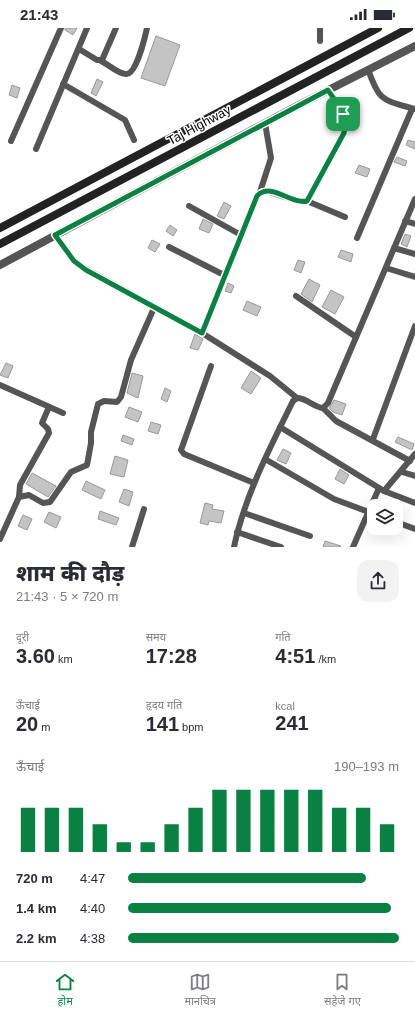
<!DOCTYPE html>
<html lang="hi">
<head>
<meta charset="utf-8">
<style>
	body { margin:0; font-family:Arial,"Noto Sans Devanagari",sans-serif; background:#f2f2f3; color:#2b2b33; height:100vh; display:flex; flex-direction:column; font-size:15px; white-space:nowrap }
	* { box-sizing:border-box; margin:0 }
	p { font-size:13px; color:#7c7c81 }
	.icon { flex:none; width:22px; height:22px; fill:none; stroke:currentColor; stroke-width:2; stroke-linecap:round; stroke-linejoin:round }
	.map { position:relative; height:519px; overflow:hidden }
	.side { display:flex; flex-direction:column; background:#fff; flex:1 }
	.side>* { flex:none }
	.buttons { position:absolute; left:367px; top:471px; display:grid; gap:8px }
	.buttons a { display:grid; place-items:center; width:36px; height:36px; border-radius:8px; background:#fff; box-shadow:0 4px 16px #0002; font-size:20px }
	.pin { position:absolute; display:grid; place-items:center; width:34px; height:34px; color:#fff; margin:-17px; border-radius:8px; box-shadow:0 2px 6px #0006 }
	.round { display:grid; place-items:center; flex:none; width:42px; height:42px; border-radius:12px; background:#f2f2f3 }
	.head { display:flex; align-items:center; justify-content:space-between; height:68px; padding:0 16px }
	h1 { font-size:22px; font-weight:800; line-height:30px }
	.metrics { display:grid; grid-template-columns:repeat(3,1fr); gap:6px; height:68px; padding:4px 16px }
	.metrics div { display:grid; align-content:center }
	.metrics b { font-size:20px; font-weight:800 }
	.metrics small { font-size:11px; font-weight:400 }
	.metrics p { font-size:11px }
	.chart { height:112px; padding:8px 16px }
	.chart p { display:flex; justify-content:space-between }
	.chart svg { width:100%; height:72px; margin-top:4px; stroke:#0b8043; stroke-width:6 }
	ul { padding:0 16px; list-style:none; font-size:13px }
	li { display:grid; grid-template-columns:64px 48px 1fr; align-items:center; height:30px }
	li i { height:10px; border-radius:5px; background:#0b8043 }
	.status { display:flex; justify-content:space-between; align-items:center; height:28px; padding:0 20px; background:#fff; direction:ltr }
	.status svg { height:11px; fill:currentColor }
	.tabs { display:flex; justify-content:space-around; align-items:center; height:56px; border-top:1px solid #e1e1e2; background:#fff; font-size:11px; color:#7c7c81 }
	.tabs a { display:grid; justify-items:center; gap:2px }
	.tabs .selected { color:#0b8043 }
	.map>svg:first-child { display:block }
</style>
</head>
<body>
<div class="status"><b>21:43</b><svg viewBox="0 0 49 12"><path d="M0 12V9h3v3zM5 12V6h3v6zM10 12V3h3v9zM15 12V0h3v12zM26 1h20v11H26zM47 4h2v5h-2z"/></svg></div>
<div class="map">
<svg width="415" height="519" viewBox="0 0 415 519">
	<rect width="100%" height="100%" fill="#fff"/>
	<!-- building -->
	<g fill="#c4c4c4" stroke="#999">
		<path d="M65,0H77L73,7L65,2Z"/>
		<path d="M156,8L180,17L165,58L141,50Z"/>
		<path d="M97,51L103,54L96,68L91,65Z"/>
		<path d="M12,57L20,60L17,70L9,67Z"/>
		<path d="M408,112L415,114V121L406,117Z"/>
		<path d="M397,129L407,133L405,138L394,134Z"/>
		<path d="M359,137L370,141L367,149L355,145Z"/>
		<path d="M224,174L231,178L224,191L217,188Z"/>
		<path d="M203,191L213,196L209,205L199,201Z"/>
		<path d="M170,197L177,202L173,208L166,203Z"/>
		<path d="M405,206L411,208L407,219L401,216Z"/>
		<path d="M152,212L160,216L155,224L148,220Z"/>
		<path d="M341,222L353,226L351,234L338,229Z"/>
		<path d="M298,232L305,234L301,245L294,242Z"/>
		<path d="M309,251L320,257L312,274L301,266Z"/>
		<path d="M228,255L234,258L231,265L225,263Z"/>
		<path d="M331,262L344,269L335,286L322,279Z"/>
		<path d="M247,273L261,279L257,288L243,282Z"/>
		<path d="M195,306L203,311L198,322L190,320Z"/>
		<path d="M6,335L13,338L8,350L0,347Z"/>
		<path d="M251,343L261,350L251,366L241,360Z"/>
		<path d="M132,345L143,348L138,370L127,365Z"/>
		<path d="M165,360L171,363L167,374L161,371Z"/>
		<path d="M334,372L346,376L342,387L333,384L329,380Z"/>
		<path d="M129,379L142,384L138,394L125,389Z"/>
		<path d="M151,394L161,397L158,406L148,403Z"/>
		<path d="M123,407L134,411L132,417L121,413Z"/>
		<path d="M398,409L414,416L412,422L395,414Z"/>
		<path d="M283,421L291,425L286,436L277,432Z"/>
		<path d="M115,428L128,432L124,449L110,446Z"/>
		<path d="M340,441L349,447L344,456L335,451Z"/>
		<path d="M32,445L56,458L48,469L26,456Z"/>
		<path d="M86,453L105,462L101,471L82,462Z"/>
		<path d="M124,461L133,464L129,478L119,474Z"/>
		<path d="M205,475L213,477L212,481L224,483L221,495L209,493L208,497L200,495Z"/>
		<path d="M100,483L119,490L116,497L98,491Z"/>
		<path d="M49,484L61,489L56,500L44,494Z"/>
		<path d="M23,487L32,491L27,502L18,498Z"/>
		<path d="M325,513L341,518L340,519H323Z"/>
	</g>
	<g fill="none" stroke-linecap="round" stroke-linejoin="round">
		<!-- minor -->
		<g stroke="#555" stroke-width="6">
			<path d="M320,13V0"/>
			<path d="M79,21L97,32H102L116,0"/>
			<path d="M101,33C108,36 118,46 126,46C136,47 145,9 147,0"/>
			<path d="M368,41C379,74 383,72 415,81"/>
			<path d="M63,56L125,92L134,112"/>
			<path d="M11,113L61,0"/>
			<path d="M36,121L87,0"/>
			<path d="M260,164L271,130L265,95"/>
			<path d="M307,173L345,189"/>
			<path d="M189,178L241,207"/>
			<path d="M405,193L415,196"/>
			<path d="M55,207L74,233L86,241L202,305L270,348L297,370"/>
			<path d="M357,210L412,81"/>
			<path d="M169,219L224,247"/>
			<path d="M394,220L415,226"/>
			<path d="M386,240L415,249"/>
			<path d="M296,268L356,309"/>
			<path d="M202,305L257,168L260,164L266,163L300,174L307,173L344,105C348,87 337,76 328,62"/>
			<path d="M211,338L181,422L184,426L254,455"/>
			<path d="M0,357L63,385"/>
			<path d="M323,380L336,393L410,433"/>
			<path d="M280,399L384,463L415,475"/>
			<path d="M373,411L415,298"/>
			<path d="M265,431L334,471L374,486"/>
			<path d="M402,444L415,448"/>
			<path d="M384,463L415,426"/>
			<path d="M19,469L20,457L49,405L48,401L42,395L49,379"/>
			<path d="M244,485L310,508"/>
			<path d="M396,494L415,501"/>
			<path d="M237,504L281,519"/>
			<path d="M0,511L19,469L29,467L43,475L50,474L71,444L87,437L91,415V404L98,376L104,373L117,374L121,369L131,332L154,280"/>
			<path d="M132,519L144,481"/>
			<path d="M234,519C245,467 270,420 293,373L297,370C307,370 313,379 323,380L328,375L415,171"/>
			<path d="M353,519L379,460"/>
		</g>
		<!-- tertiary -->
		<path stroke="#555" stroke-width="8" d="M0,237L295,79L415,18"/>
		<!-- secondary -->
		<g stroke="#222" stroke-width="8">
			<path d="M0,200L378,0"/>
			<path d="M0,216L409,0"/>
		</g>
	</g>
	<g fill="none" stroke-linecap="round" stroke-linejoin="round">
		<!-- route casing -->
		<g stroke="#fff" stroke-width="8">
			<path id="route" d="M328,62C337,76 348,87 344,105L307,173C291,177 271,153 257,168L202,305L86,242L74,233L55,207Z"/>
		</g>
		<!-- route -->
		<use href="#route" stroke="#0b8043" stroke-width="5"/>
	</g>
	<g text-anchor="middle" dominant-baseline="central" stroke-width="3" stroke-linejoin="round" paint-order="stroke">
		<!-- street labels -->
		<g font-size="13" fill="#000" stroke="#fff">
			<text transform="translate(199 97) rotate(-28)">Taj Highway</text>
		</g>
	</g>
</svg>
<div class="buttons">
<a><svg class="icon" aria-label="layers" viewBox="0 0 24 24"><path d="M12 4l9 5-9 5-9-5zM3 14l9 5 9-5"/></svg></a>
</div>
<div class="pin" style="left:343px;top:86px;background:#1e9e55"><svg class="icon" aria-label="arrive" viewBox="0 0 24 24"><path d="M6 21V4h12l-3 4 3 4H6"/></svg></div>
</div>
<section class="side">
<div class="head"><div><h1>शाम की दौड़</h1><p>21:43 · 5 × 720 m</p></div><a class="round"><svg class="icon" aria-label="share" viewBox="0 0 24 24"><path d="M12 15V3M7 8l5-5 5 5M5 13v7h14v-7"/></svg></a></div>
<div class="metrics">
<div><p>दूरी</p><b>3.60<small> km</small></b></div>
<div><p>समय</p><b>17:28</b></div>
<div><p>गति</p><b>4:51<small> /km</small></b></div>
</div>
<div class="metrics">
<div><p>ऊँचाई</p><b>20<small> m</small></b></div>
<div><p>हृदय गति</p><b>141<small> bpm</small></b></div>
<div><p>kcal</p><b>241</b></div>
</div>
<div class="chart"><p><span>ऊँचाई</span>190–193 m</p>
<svg viewBox="0 0 160 44" preserveAspectRatio="none"><path d="M5 44V17M15 44V17M25 44V17M35 44V27M45 44V38M55 44V38M65 44V27M75 44V17M85 44V6M95 44V6M105 44V6M115 44V6M125 44V6M135 44V17M145 44V17M155 44V27"/></svg>
</div>
<ul>
<li><b>720 m</b>4:47<i style="width:88%"></i></li>
<li><b>1.4 km</b>4:40<i style="width:97%"></i></li>
<li><b>2.2 km</b>4:38<i style="width:100%"></i></li>
</ul>
</section>
<nav class="tabs">
<a class="selected"><svg class="icon" aria-label="home" viewBox="0 0 24 24"><path d="M3 11l9-7 9 7M6 9v11h12V9"/></svg>होम</a>
<a><svg class="icon" aria-label="map" viewBox="0 0 24 24"><path d="M3 6l6-2 6 2 6-2v14l-6 2-6-2-6 2zM9 4v14M15 6v14"/></svg>मानचित्र</a>
<a><svg class="icon" aria-label="saved" viewBox="0 0 24 24"><path d="M7 4h10v16l-5-4-5 4z"/></svg>सहेजे गए</a>
</nav>
</body>
</html>
